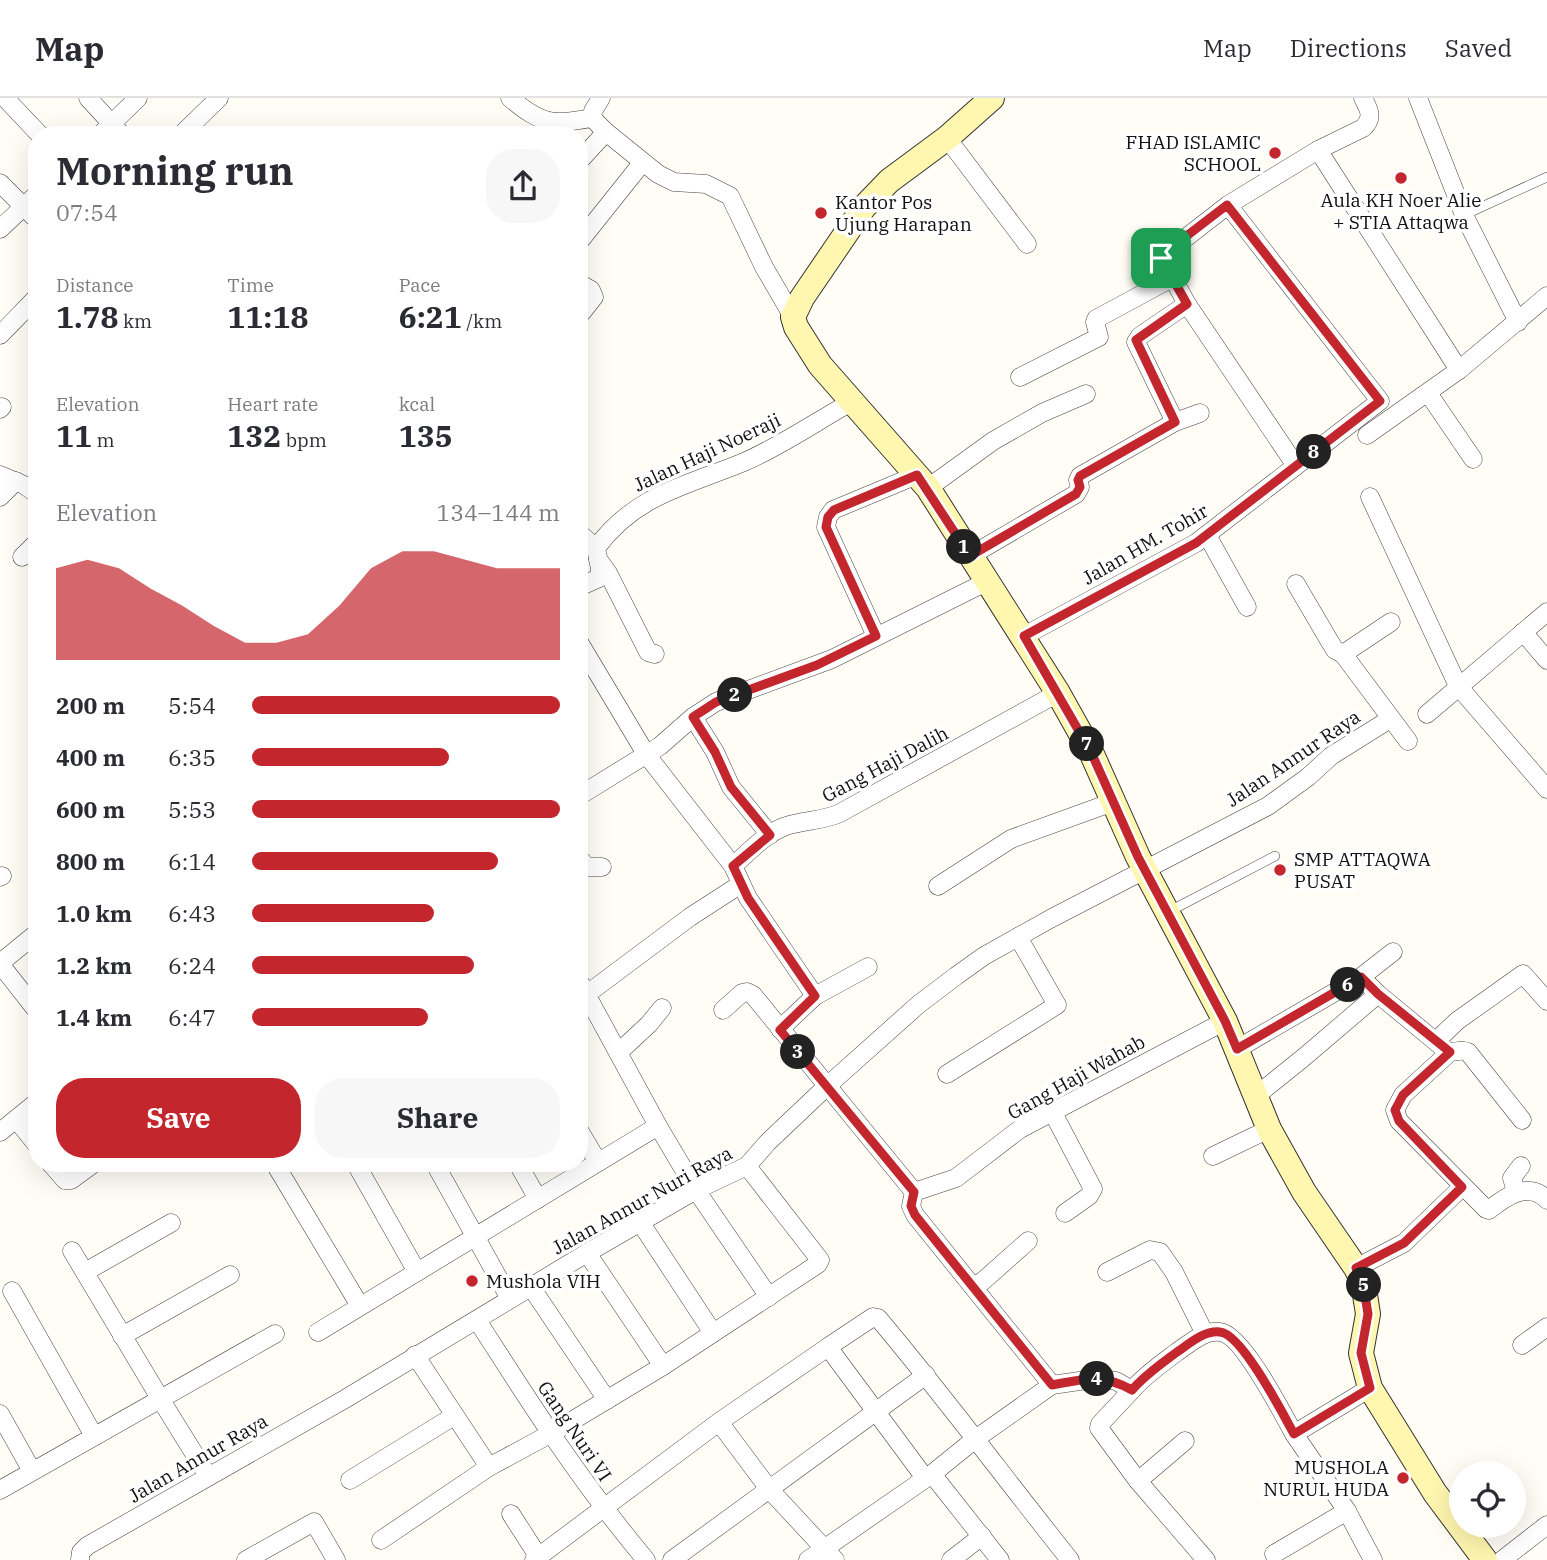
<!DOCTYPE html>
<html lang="en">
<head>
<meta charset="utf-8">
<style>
	body { margin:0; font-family:"IBM Plex Serif",serif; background:#f7f7f7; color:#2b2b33; height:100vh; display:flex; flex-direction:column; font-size:26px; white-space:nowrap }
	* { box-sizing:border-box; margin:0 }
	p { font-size:23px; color:#7c7c81 }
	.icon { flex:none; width:38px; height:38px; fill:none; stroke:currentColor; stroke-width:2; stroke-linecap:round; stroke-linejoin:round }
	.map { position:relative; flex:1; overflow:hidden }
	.panel { position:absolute; left:28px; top:28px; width:560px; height:1046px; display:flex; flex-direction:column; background:#fff; border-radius:28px; box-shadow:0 7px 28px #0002 }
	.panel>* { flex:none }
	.fabs { position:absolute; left:1449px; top:1363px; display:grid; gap:14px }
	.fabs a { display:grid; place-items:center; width:77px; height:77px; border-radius:50%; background:#fff; box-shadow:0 7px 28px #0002; font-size:35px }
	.pin { position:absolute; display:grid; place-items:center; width:60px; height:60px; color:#fff; margin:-30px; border-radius:14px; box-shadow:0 4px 10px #0006 }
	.km { position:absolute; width:35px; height:35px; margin:-18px; border-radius:50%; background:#222; color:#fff; font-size:19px; line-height:35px; text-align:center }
	.round { display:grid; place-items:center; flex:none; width:74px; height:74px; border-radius:28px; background:#f7f7f7 }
	.summary { display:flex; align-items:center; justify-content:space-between; height:119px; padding:0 28px }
	h1 { font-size:38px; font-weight:800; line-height:52px }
	.metrics { display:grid; grid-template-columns:repeat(3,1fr); gap:10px; height:119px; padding:7px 28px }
	.metrics div { display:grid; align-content:center }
	.metrics b { font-size:30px; font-weight:800 }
	.metrics small { font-size:19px; font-weight:400 }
	.metrics p { font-size:19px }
	.chart { height:196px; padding:14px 28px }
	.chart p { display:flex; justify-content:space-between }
	.chart svg { width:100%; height:126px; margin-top:7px; fill:#c4262e; opacity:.7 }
	.action { display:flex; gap:14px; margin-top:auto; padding:14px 28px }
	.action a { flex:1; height:80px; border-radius:28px; background:#c4262e; color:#fff; font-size:28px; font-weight:800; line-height:80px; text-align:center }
	.action a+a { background:#f7f7f7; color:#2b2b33 }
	ul { padding:0 28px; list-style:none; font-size:23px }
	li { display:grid; grid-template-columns:112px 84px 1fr; align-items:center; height:52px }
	li i { height:18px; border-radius:9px; background:#c4262e }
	header { display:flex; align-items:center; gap:42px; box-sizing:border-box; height:98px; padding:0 35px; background:#fff; border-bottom:2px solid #e1e1e2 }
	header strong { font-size:33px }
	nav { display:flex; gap:38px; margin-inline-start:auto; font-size:24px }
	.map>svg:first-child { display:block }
</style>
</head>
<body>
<header>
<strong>Map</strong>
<nav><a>Map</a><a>Directions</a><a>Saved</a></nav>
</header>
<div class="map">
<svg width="1547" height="1462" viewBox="0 0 1547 1462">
	<rect width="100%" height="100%" fill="#fffdf5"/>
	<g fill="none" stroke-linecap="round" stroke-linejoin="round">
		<!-- lane casing -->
		<g stroke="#444" stroke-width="10">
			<g id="lane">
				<path d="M1464,117L1547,79"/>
				<path d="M1168,814L1275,758"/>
			</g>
		</g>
		<!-- street casing -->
		<g stroke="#444" stroke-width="19">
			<g id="street">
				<path d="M5,0L40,37"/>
				<path d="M88,0L122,37"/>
				<path d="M510,0C542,27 552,27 592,20"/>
				<path d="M1418,0L1464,117L1518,224"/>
				<path d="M592,20L606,34L658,76L674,84L706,86L730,98L764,169L793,219"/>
				<path d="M592,20L593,13L601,0"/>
				<path d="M100,37L138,0"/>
				<path d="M181,37L219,0"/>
				<path d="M947,40L1027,146"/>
				<path d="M1318,52L1459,272"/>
				<path d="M582,60L606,34"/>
				<path d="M0,85L37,122"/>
				<path d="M0,131L37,96"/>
				<path d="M579,144L642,65"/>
				<path d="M579,185L591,192L594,199L579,218"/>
				<path d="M0,237L37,199"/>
				<path d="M1020,279L1099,239L1095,224L1096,221L1172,180"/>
				<path d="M1428,295L1473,361"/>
				<path d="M0,311L2,309"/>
				<path d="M1175,324L1200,315"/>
				<path d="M1367,337L1459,272L1547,198"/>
				<path d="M1296,368L1187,206L1161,159L1228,107L1318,52L1363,30C1374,20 1369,11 1363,0"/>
				<path d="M0,377L24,387L37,396"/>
				<path d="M928,390L993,343L1042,315L1086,296"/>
				<path d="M0,399L16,383"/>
				<path d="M1370,399L1458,588L1547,691"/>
				<path d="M579,435L596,450"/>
				<path d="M1207,437L1247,509"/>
				<path d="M970,458L1076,396L1080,389L1078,382L1080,378L1175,324L1136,244L1140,238L1187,206"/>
				<path d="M22,459L37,444"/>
				<path d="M598,461L608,475L648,554L655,556"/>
				<path d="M1296,486L1330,544L1335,552L1343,556L1408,643"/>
				<path d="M579,489L599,480L600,471L596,450C636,396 686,388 744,364C781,348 817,323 853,303"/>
				<path d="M1523,534L1547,562"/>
				<path d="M876,538L826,429L828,419L833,412L917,377"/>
				<path d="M1024,538L1196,445L1380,303L1228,107"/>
				<path d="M579,544L646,656L733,768L748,800L815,898L780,931"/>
				<path d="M1343,556L1391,524"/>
				<path d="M1427,616L1547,514"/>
				<path d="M693,619L715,654L731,689L770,737"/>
				<path d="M579,698L660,648L693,619L716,604L832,561L986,484"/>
				<path d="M579,760L587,769H602"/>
				<path d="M733,768C749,754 766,735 786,728C805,722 823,723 840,715L1058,595"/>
				<path d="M0,779L2,778"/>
				<path d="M938,788L1011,741L1113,704"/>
				<path d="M0,865L37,835"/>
				<path d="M0,866L37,913"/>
				<path d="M1361,879L1393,854"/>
				<path d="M579,883L658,1028L696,1092L769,1199"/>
				<path d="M587,896L690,819L741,786"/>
				<path d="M815,898L868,869"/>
				<path d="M723,912L742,895L747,894L753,897L914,1094L911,1108L915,1117L1052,1287"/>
				<path d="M1436,943L1457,923L1523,876L1547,903"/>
				<path d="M1237,951L1361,879L1378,896"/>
				<path d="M619,954L649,926L662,910"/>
				<path d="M1450,954L1403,997L1395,1012L1399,1023L1486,1111L1489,1112C1505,1099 1529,1082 1547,1102"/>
				<path d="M947,976L1057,907L1018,839"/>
				<path d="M1257,997L1303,960L1378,896L1447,953C1454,956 1461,950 1468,954L1522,1022"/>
				<path d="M1052,1013L1093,1091L1089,1098L1065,1115"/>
				<path d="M16,1021L37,1047"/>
				<path d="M579,1032L598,1064"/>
				<path d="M0,1034L37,1004"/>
				<path d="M1213,1058L1269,1031"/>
				<path d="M51,1066L65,1082H71L93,1066"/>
				<path d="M275,1066L360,1208"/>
				<path d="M356,1066L417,1174"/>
				<path d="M435,1066L510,1201"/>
				<path d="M518,1066L538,1101"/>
				<path d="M914,1094L956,1080L1020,1031L1225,923"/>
				<path d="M1516,1094L1512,1080L1521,1068"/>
				<path d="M640,1124L713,1235"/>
				<path d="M72,1153L161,1302L208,1378"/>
				<path d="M587,1155L663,1268"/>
				<path d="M1356,1170L1404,1145L1462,1089"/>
				<path d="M85,1174L171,1125"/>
				<path d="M1107,1174L1150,1152L1160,1154L1174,1174L1205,1236"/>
				<path d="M531,1189L607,1302"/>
				<path d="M973,1189L983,1183L1028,1143"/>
				<path d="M12,1193L94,1338"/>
				<path d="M477,1222C530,1305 582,1386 646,1462"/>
				<path d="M318,1234L658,1028"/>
				<path d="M122,1238L230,1177"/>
				<path d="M1522,1247L1547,1229"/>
				<path d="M828,1249L873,1219L878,1220C944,1298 1006,1382 1070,1462"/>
				<path d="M415,1257L489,1369"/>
				<path d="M1132,1292L1100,1326L1099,1330L1138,1383L1206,1462"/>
				<path d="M0,1316L32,1373"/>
				<path d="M719,1324L769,1391L835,1462"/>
				<path d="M1294,1336L1347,1413L1373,1462"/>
				<path d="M932,1376L1000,1462"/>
				<path d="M350,1382L454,1318"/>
				<path d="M1138,1383L1185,1343"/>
				<path d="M0,1392L275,1236"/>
				<path d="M511,1416L538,1458"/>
				<path d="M381,1442L489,1369L550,1336L663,1268L818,1166L820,1162L747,1068"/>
				<path d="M1274,1456L1347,1413"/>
				<path d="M80,1462L81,1454L87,1448L345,1301L587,1155L696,1092L747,1068L768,1044L826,989L919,906L956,878L984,858L1050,821L1268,708L1308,679L1331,658L1390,621"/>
				<path d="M246,1462L314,1424L336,1462"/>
				<path d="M534,1462L719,1324L828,1249L925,1380"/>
				<path d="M672,1462L926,1277"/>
				<path d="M808,1462L932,1376L974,1342L1052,1287L1100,1280L1116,1283L1132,1292C1145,1277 1161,1266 1177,1254C1189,1246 1204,1232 1220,1234C1242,1236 1283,1316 1294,1336L1370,1290"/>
				<path d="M951,1462L982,1438"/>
				<path d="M1502,1462L1547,1427"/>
			</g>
		</g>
		<!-- secondary casing -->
		<g stroke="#333" stroke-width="26">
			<path id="secondary" d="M992,0L947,40L889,83L864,109L802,200L793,219L796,229L820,267L928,390L1058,595L1091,654L1138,759L1225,923L1269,1031L1304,1094L1356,1170L1363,1184L1368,1216L1361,1255L1370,1290L1435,1395L1485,1462"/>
		</g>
		<!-- lane -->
		<use href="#lane" stroke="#fff" stroke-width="9"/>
		<!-- street -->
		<use href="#street" stroke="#fff" stroke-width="18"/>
		<!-- secondary -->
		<use href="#secondary" stroke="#fff6b0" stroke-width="24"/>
	</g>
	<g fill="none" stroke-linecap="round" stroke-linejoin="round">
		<!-- route casing -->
		<g stroke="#fff" stroke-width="14">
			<path id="route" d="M1227,107L1380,303L1196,445L1024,538L1091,654L1138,759L1225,923L1237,951L1361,879L1378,896L1450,954L1403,997L1395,1012L1399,1023L1462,1089L1404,1145L1356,1170L1363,1184L1368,1216L1361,1255L1370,1290L1294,1336C1283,1316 1242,1236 1220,1234C1204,1232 1189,1246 1177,1254C1161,1266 1145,1277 1132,1292C1102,1275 1084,1281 1052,1287L915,1117L911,1108L914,1094L780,932L815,898L748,800L733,768L770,737L731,689L715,654L693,619L716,604L817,567L876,538L826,429L828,419L834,412L917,377L970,458L1076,396L1080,389L1078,382L1080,378L1175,324L1136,242L1187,206L1161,160L1163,156Z"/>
		</g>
		<!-- route -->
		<use href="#route" stroke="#c4262e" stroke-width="9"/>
	</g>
	<!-- markers -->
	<g fill="#c4262e" stroke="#fff" stroke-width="2.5">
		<circle cx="1275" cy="55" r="7"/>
		<circle cx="1401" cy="80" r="7"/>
		<circle cx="821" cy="115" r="7"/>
		<circle cx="1280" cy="772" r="7"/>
		<circle cx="472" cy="1183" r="7"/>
		<circle cx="1403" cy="1380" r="7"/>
	</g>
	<g text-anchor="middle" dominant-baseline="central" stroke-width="7" stroke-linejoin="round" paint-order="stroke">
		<!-- poi labels -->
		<g font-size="19" fill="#111" stroke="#fff" text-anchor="start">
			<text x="1261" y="44" text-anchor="end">FHAD ISLAMIC<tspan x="1261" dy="22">SCHOOL</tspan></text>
			<text x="1401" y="102" text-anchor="middle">Aula KH Noer Alie<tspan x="1401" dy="22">+ STIA Attaqwa</tspan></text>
			<text x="835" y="104">Kantor Pos<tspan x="835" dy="22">Ujung Harapan</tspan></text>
			<text x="1294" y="761">SMP ATTAQWA<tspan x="1294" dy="22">PUSAT</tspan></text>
			<text x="486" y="1183">Mushola VIH</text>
			<text x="1389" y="1369" text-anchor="end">MUSHOLA<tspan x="1389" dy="22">NURUL HUDA</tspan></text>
		</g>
		<!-- street labels -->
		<g font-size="19" fill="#111" stroke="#fff">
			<text transform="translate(707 354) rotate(-25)">Jalan Haji Noeraji</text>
			<text transform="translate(1145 446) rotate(-30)">Jalan HM. Tohir</text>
			<text transform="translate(1293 660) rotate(-34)">Jalan Annur Raya</text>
			<text transform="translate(885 666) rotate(-28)">Gang Haji Dalih</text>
			<text transform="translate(1076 979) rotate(-29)">Gang Haji Wahab</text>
			<text transform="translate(642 1102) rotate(-29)">Jalan Annur Nuri Raya</text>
			<text transform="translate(575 1333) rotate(56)">Gang Nuri VI</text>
			<text transform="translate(198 1360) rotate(-30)">Jalan Annur Raya</text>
		</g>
	</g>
</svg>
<div class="fabs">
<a><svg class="icon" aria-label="locate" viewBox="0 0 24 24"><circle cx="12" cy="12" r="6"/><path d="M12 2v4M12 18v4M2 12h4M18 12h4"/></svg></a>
</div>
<div class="pin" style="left:1161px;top:160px;background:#1e9e55"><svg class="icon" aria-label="arrive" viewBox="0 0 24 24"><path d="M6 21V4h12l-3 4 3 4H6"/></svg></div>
<b class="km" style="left:964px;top:449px">1</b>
<b class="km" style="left:735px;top:597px">2</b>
<b class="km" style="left:798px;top:954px">3</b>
<b class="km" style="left:1097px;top:1281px">4</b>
<b class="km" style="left:1364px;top:1187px">5</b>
<b class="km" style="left:1348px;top:887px">6</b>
<b class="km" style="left:1087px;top:646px">7</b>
<b class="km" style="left:1314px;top:354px">8</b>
<section class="panel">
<div class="summary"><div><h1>Morning run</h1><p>07:54</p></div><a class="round"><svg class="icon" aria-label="share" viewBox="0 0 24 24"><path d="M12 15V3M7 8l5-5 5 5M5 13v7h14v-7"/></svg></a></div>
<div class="metrics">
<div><p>Distance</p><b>1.78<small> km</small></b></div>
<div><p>Time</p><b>11:18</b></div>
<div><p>Pace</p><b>6:21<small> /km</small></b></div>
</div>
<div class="metrics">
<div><p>Elevation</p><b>11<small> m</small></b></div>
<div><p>Heart rate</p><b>132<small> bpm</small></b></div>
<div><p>kcal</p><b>135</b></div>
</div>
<div class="chart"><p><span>Elevation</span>134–144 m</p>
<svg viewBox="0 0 160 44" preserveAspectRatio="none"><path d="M0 44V12L10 9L20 12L30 19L40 25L50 32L60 38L70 38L80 35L90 25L100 12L110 6L120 6L130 9L140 12L150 12L160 12V44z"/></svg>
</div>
<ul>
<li><b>200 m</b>5:54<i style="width:100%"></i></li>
<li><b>400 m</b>6:35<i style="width:64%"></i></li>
<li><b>600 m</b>5:53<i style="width:100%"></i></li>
<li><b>800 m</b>6:14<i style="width:80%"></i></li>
<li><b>1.0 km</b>6:43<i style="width:59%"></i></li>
<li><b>1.2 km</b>6:24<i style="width:72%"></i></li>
<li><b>1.4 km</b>6:47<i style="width:57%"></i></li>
</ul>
<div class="action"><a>Save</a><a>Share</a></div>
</section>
</div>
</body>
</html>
